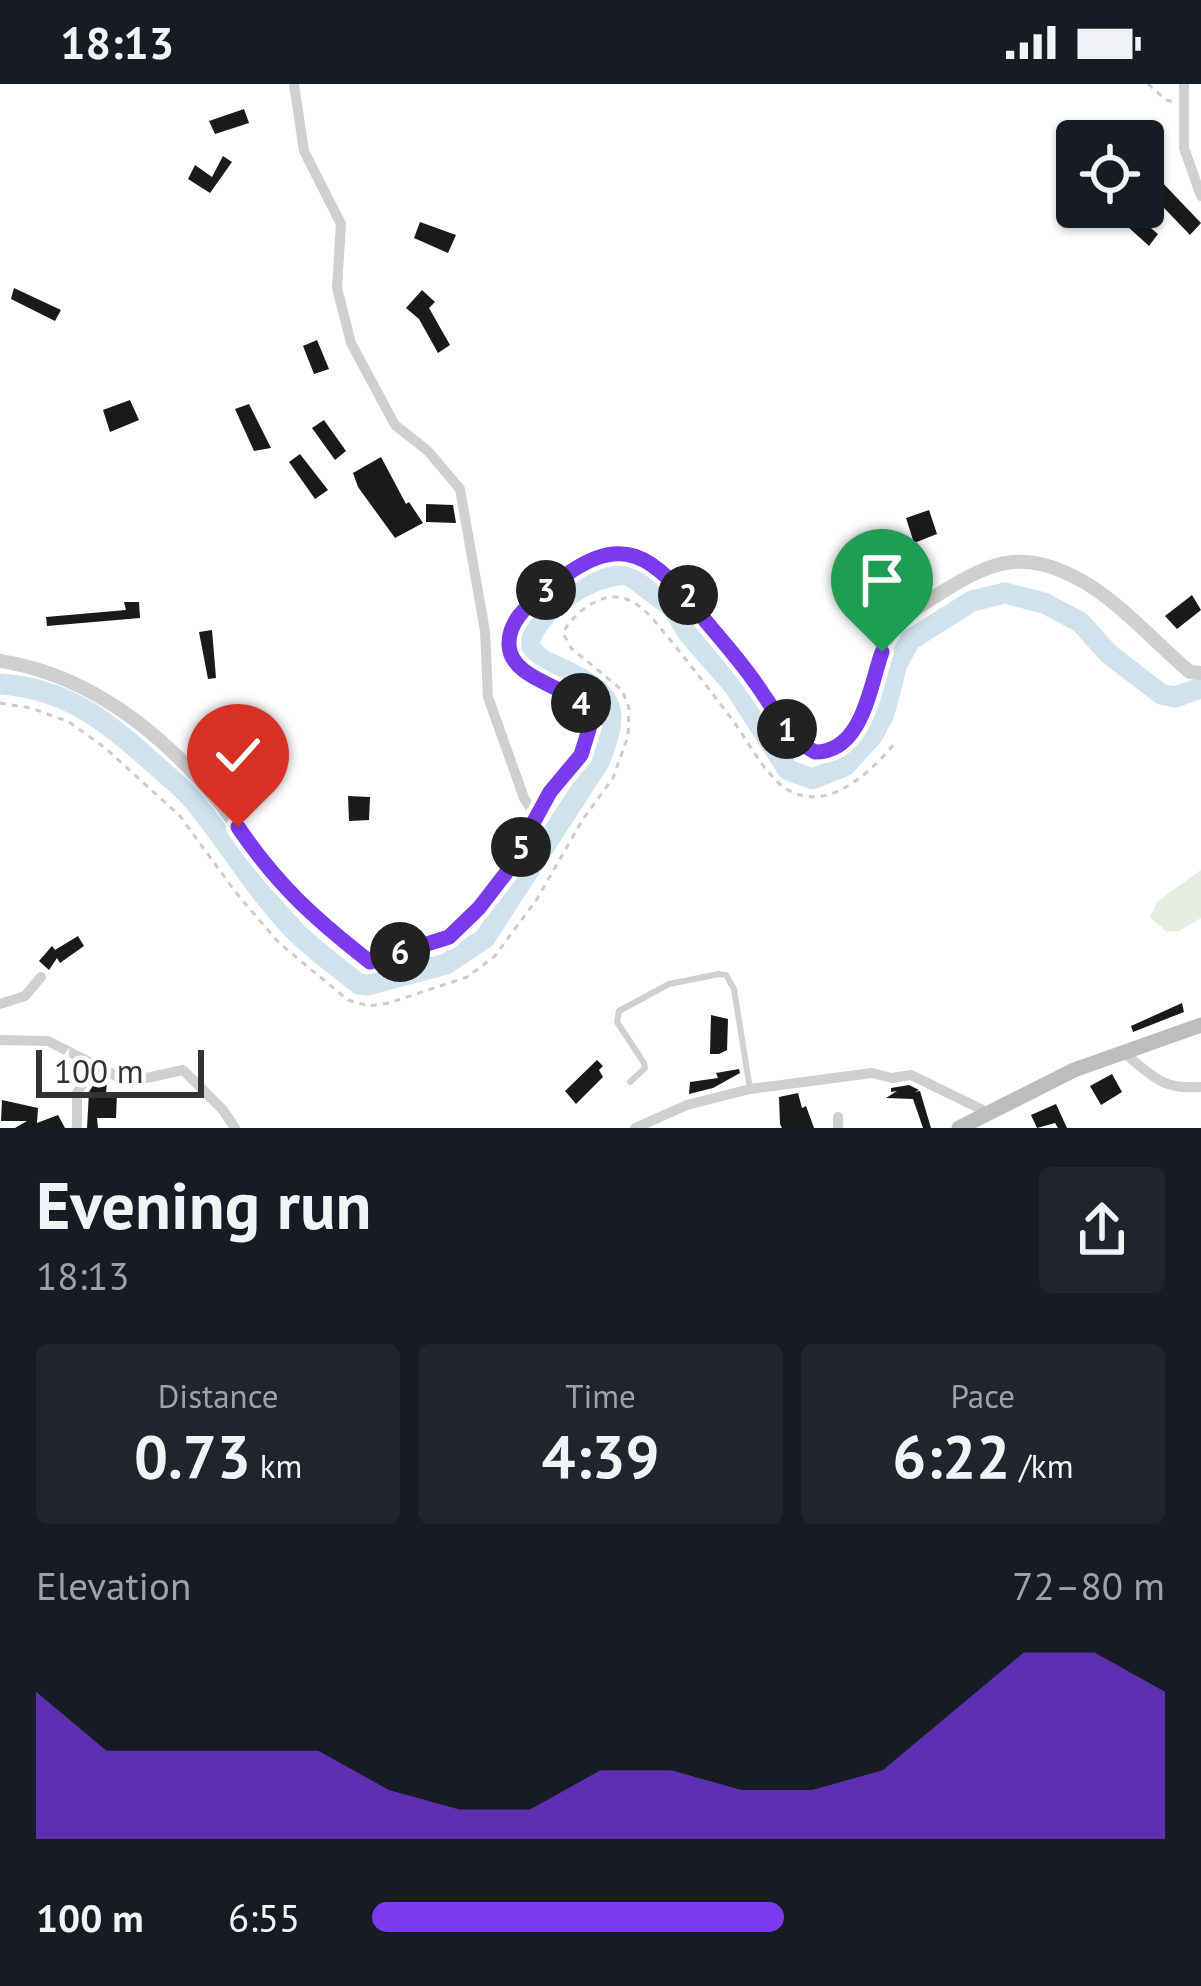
<!DOCTYPE html>
<html lang="en">
<head>
<meta charset="utf-8">
<style>
	body { margin:0; font-family:"PT Sans",sans-serif; background:#20242c; color:#f1f3f6; height:100vh; display:flex; flex-direction:column; font-size:45px; white-space:nowrap }
	* { box-sizing:border-box; margin:0 }
	p { font-size:39px; color:#9ea1a6 }
	.icon { flex:none; width:66px; height:66px; fill:none; stroke:currentColor; stroke-width:2; stroke-linecap:round; stroke-linejoin:round }
	.map { position:relative; height:1044px; overflow:hidden }
	.drawer { display:flex; flex-direction:column; background:#171b24; flex:1 }
	.drawer>* { flex:none }
	.buttons { position:absolute; left:1056px; top:36px; display:grid; gap:24px }
	.buttons a { display:grid; place-items:center; width:108px; height:108px; border-radius:12px; background:#171b24; box-shadow:0 3px 9px #0004; font-size:60px }
	.scale { position:absolute; left:36px; bottom:30px; width:168px; box-sizing:border-box; padding-left:12px; border:6px solid #333; border-top:0; font-size:33px; line-height:42px; white-space:nowrap; color:#333; -webkit-text-stroke:9px #fff; paint-order:stroke }
	.pin { position:absolute; display:grid; place-items:center; width:102px; height:102px; color:#fff; margin:-123px -51px; border-radius:50% 50% 50% 0; rotate:-45deg; box-shadow:0 0 12px #0007 }
	.pin .icon { rotate:45deg }
	.km { position:absolute; width:60px; height:60px; margin:-30px; border-radius:50%; background:#222; color:#fff; font-size:33px; line-height:60px; text-align:center }
	.round { display:grid; place-items:center; flex:none; width:126px; height:126px; border-radius:12px; background:#20242c }
	.overview { display:flex; align-items:center; justify-content:space-between; height:204px; padding:0 36px }
	h1 { font-size:66px; font-weight:800; line-height:90px }
	.stats { display:grid; grid-template-columns:repeat(3,1fr); gap:18px; height:204px; padding:12px 36px }
	.stats div { display:grid; align-content:center; border-radius:12px; background:#20242c; text-align:center }
	.stats b { font-size:60px; font-weight:800 }
	.stats small { font-size:33px; font-weight:400 }
	.stats p { font-size:33px }
	.chart { height:336px; padding:24px 36px }
	.chart p { display:flex; justify-content:space-between }
	.chart svg { width:100%; height:216px; margin-top:12px; fill:#7c3aed; opacity:.7 }
	ul { padding:0 36px; list-style:none; font-size:39px }
	li { display:grid; grid-template-columns:192px 144px 1fr; align-items:center; height:90px }
	li i { height:30px; border-radius:15px; background:#7c3aed }
	.status { display:flex; justify-content:space-between; align-items:center; height:84px; padding:0 60px; background:#171b24; direction:ltr }
	.status svg { height:33px; fill:currentColor }
	.map>svg:first-child { display:block }
</style>
</head>
<body>
<div class="status"><b>18:13</b><svg viewBox="0 0 49 12"><path d="M0 12V9h3v3zM5 12V6h3v6zM10 12V3h3v9zM15 12V0h3v12zM26 1h20v11H26zM47 4h2v5h-2z"/></svg></div>
<div class="map">
<svg width="1201" height="1044" viewBox="0 0 1201 1044">
	<rect width="100%" height="100%" fill="#fff"/>
	<!-- green -->
	<path fill="#e6ecdf" d="M1201,786V834L1179,847L1167,848L1150,833L1157,818Z"/>
	<g fill="none" stroke-linecap="round" stroke-linejoin="round">
		<!-- river -->
		<path stroke="#cfe2ee" stroke-width="21" d="M0,600C64,604 106,636 152,678C165,690 181,702 193,716C228,758 256,807 295,847C314,866 337,883 359,900L367,901L446,880L485,854L599,678C622,622 613,609 558,583C544,577 535,574 529,560C536,526 595,487 629,491L672,523L688,549L734,602L788,686L812,695L845,682L873,651L884,630L897,580L910,556L972,517L1005,509L1044,519L1080,538L1109,570L1161,610L1175,613L1201,604"/>
	</g>
	<!-- building -->
	<g fill="#1a1a1a">
		<path d="M244,25L249,39L215,50L209,37Z"/>
		<path d="M223,72L232,78L210,109L188,95L195,81L212,93Z"/>
		<path d="M1156,92L1201,139L1190,151L1144,103Z"/>
		<path d="M1126,123L1158,150L1149,162L1116,132Z"/>
		<path d="M420,138L456,151L448,169L414,154Z"/>
		<path d="M14,204L61,226L55,237L11,215Z"/>
		<path d="M422,206L435,218L429,224L450,261L438,269L419,235L406,224Z"/>
		<path d="M317,256L329,285L314,290L303,262Z"/>
		<path d="M130,316L139,336L110,348L103,326Z"/>
		<path d="M249,320L271,364L254,367L235,325Z"/>
		<path d="M324,336L346,367L335,376L312,344Z"/>
		<path d="M300,370L328,406L315,415L289,378Z"/>
		<path d="M381,373L406,420L409,418L423,439L395,454L358,403L353,389Z"/>
		<path d="M426,420L453,421L456,439L426,438Z"/>
		<path d="M929,426L937,450L914,459L906,434Z"/>
		<path d="M1192,511L1201,526L1177,545L1165,532Z"/>
		<path d="M124,518H139L140,534L47,542L46,533L126,526Z"/>
		<path d="M212,546L216,594L208,595L199,548Z"/>
		<path d="M348,712L370,713L369,736L349,737Z"/>
		<path d="M78,852L84,862L60,879L57,874L49,886L39,877L52,862L55,866Z"/>
		<path d="M1182,919L1184,928L1133,948L1131,942Z"/>
		<path d="M711,931L728,935L727,966L719,970H710Z"/>
		<path d="M597,976L603,982L599,986L603,993L576,1020L565,1007Z"/>
		<path d="M739,985L740,989L713,1004L689,1010L690,998L718,994L716,989Z"/>
		<path d="M1112,990L1122,1008L1101,1021L1090,1002Z"/>
		<path d="M97,995L107,998L106,1009H117L116,1034H97L98,1044H87L89,1008Z"/>
		<path d="M909,1001L919,1006L915,1008L920,1007L931,1044H923L913,1015L886,1014L897,1007L891,1008V1004Z"/>
		<path d="M798,1009L802,1024L806,1022L814,1044H782L780,1040L779,1013Z"/>
		<path d="M2,1016L38,1024L37,1039L58,1031L65,1044H15L27,1037H1Z"/>
		<path d="M1056,1020L1067,1044H1058L1055,1039L1037,1044L1031,1031Z"/>
	</g>
	<g fill="none" stroke-linecap="round" stroke-linejoin="round">
		<!-- path -->
		<g stroke="#cdcdcd" stroke-width="3" stroke-dasharray="6 6" stroke-linecap="butt">
			<path d="M1148,0L1166,16L1176,18"/>
			<path d="M0,619L31,624L69,638L104,663L180,732L237,810L279,859L348,916L369,922L389,919L467,893L494,873L537,815L583,735L613,694L628,652L629,624L622,606L571,564L563,549C571,533 588,519 605,514C636,507 654,537 671,557C693,584 713,610 734,638C749,659 764,689 785,704C826,732 872,687 895,659"/>
		</g>
		<!-- service -->
		<path stroke="#d0d0d0" stroke-width="6" d="M630,998L645,984L644,979L617,938L619,927L669,900L719,890L726,891L734,905L750,1005"/>
		<!-- minor -->
		<g stroke="#d0d0d0" stroke-width="10">
			<path d="M294,0L304,67L341,140L337,204L351,259L395,341L428,367L460,405L485,547L488,613L524,714L537,734"/>
			<path d="M1184,0V64L1201,112"/>
			<path d="M0,920L25,912L41,893"/>
			<path d="M0,956L48,957L128,998L183,986L223,1026L235,1044"/>
			<path d="M1123,968C1153,992 1161,1006 1201,1003"/>
			<path d="M77,1044V1009L94,981"/>
			<path d="M635,1044L687,1021L750,1005L872,989L892,994L911,991L987,1028"/>
			<path d="M838,1044V1033"/>
		</g>
		<!-- tertiary -->
		<path stroke="#d0d0d0" stroke-width="14" d="M0,577C90,591 162,649 219,718C239,742 253,770 273,793C301,826 336,851 370,878L449,852L479,824L521,764L550,708L581,671L590,642L584,621C563,602 510,595 509,561C508,535 531,519 549,503C623,442 652,471 704,535C724,559 744,580 761,607C777,630 788,655 815,667C874,670 866,575 894,543C906,530 923,520 939,510C993,476 1024,464 1084,498C1123,521 1155,559 1190,588L1201,589"/>
		<!-- secondary -->
		<path stroke="#bdbdbd" stroke-width="15" d="M959,1044L1074,986L1201,941"/>
	</g>
	<g fill="none" stroke-linecap="round" stroke-linejoin="round">
		<!-- route casing -->
		<g stroke="#fff" stroke-width="24">
			<path id="route" d="M238,743C277,801 315,835 370,878L449,853L479,824L506,789L550,708L581,671L590,642L584,621C564,602 510,594 509,561C508,535 531,519 549,504C623,442 652,471 704,535C724,559 744,581 761,607C777,630 789,655 815,668C863,668 870,601 882,568"/>
		</g>
		<!-- route -->
		<use href="#route" stroke="#7c3aed" stroke-width="15"/>
	</g>
</svg>
<div class="buttons">
<a><svg class="icon" aria-label="locate" viewBox="0 0 24 24"><circle cx="12" cy="12" r="6"/><path d="M12 2v4M12 18v4M2 12h4M18 12h4"/></svg></a>
</div>
<div class="scale">100 m</div>
<div class="pin" style="left:882px;top:568px;background:#1e9e55"><svg class="icon" aria-label="arrive" viewBox="0 0 24 24"><path d="M6 21V4h12l-3 4 3 4H6"/></svg></div>
<div class="pin" style="left:238px;top:743px;background:#d93025"><svg class="icon" aria-label="check" viewBox="0 0 24 24"><path d="M5 12l5 5 9-10"/></svg></div>
<b class="km" style="left:787px;top:645px">1</b>
<b class="km" style="left:688px;top:511px">2</b>
<b class="km" style="left:546px;top:506px">3</b>
<b class="km" style="left:581px;top:619px">4</b>
<b class="km" style="left:521px;top:763px">5</b>
<b class="km" style="left:400px;top:868px">6</b>
</div>
<section class="drawer">
<div class="overview"><div><h1>Evening run</h1><p>18:13</p></div><a class="round"><svg class="icon" aria-label="share" viewBox="0 0 24 24"><path d="M12 15V3M7 8l5-5 5 5M5 13v7h14v-7"/></svg></a></div>
<div class="stats">
<div><p>Distance</p><b>0.73<small> km</small></b></div>
<div><p>Time</p><b>4:39</b></div>
<div><p>Pace</p><b>6:22<small> /km</small></b></div>
</div>
<div class="chart"><p><span>Elevation</span>72–80 m</p>
<svg viewBox="0 0 160 44" preserveAspectRatio="none"><path d="M0 44V14L10 26L20 26L30 26L40 26L50 34L60 38L70 38L80 30L90 30L100 34L110 34L120 30L130 18L140 6L150 6L160 14V44z"/></svg>
</div>
<ul>
<li><b>100 m</b>6:55<i style="width:52%"></i></li>
</ul>
</section>
</body>
</html>
